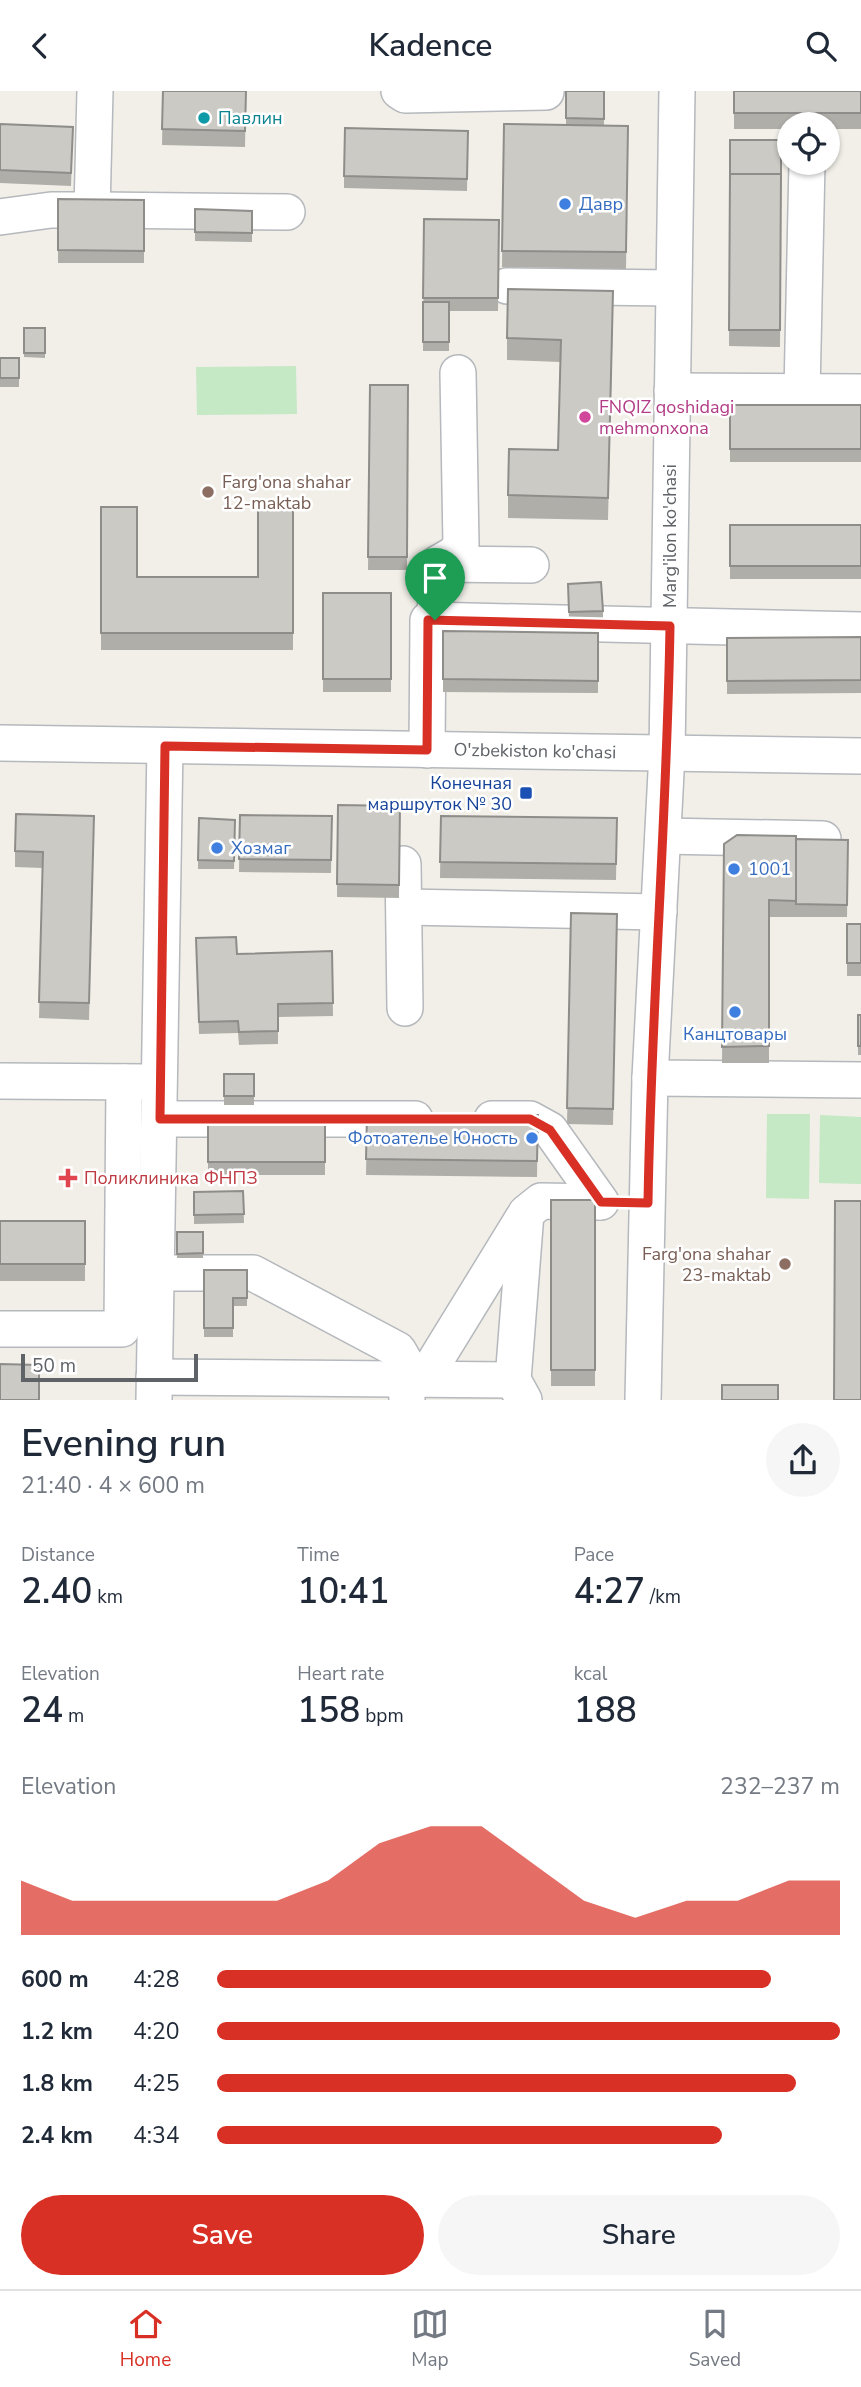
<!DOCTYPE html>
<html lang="en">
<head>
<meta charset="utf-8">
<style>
	body { margin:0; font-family:"Nunito Sans",sans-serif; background:#f6f6f7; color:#1f2937; height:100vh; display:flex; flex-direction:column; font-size:26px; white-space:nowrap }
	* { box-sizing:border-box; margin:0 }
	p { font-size:23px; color:#747a83 }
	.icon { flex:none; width:38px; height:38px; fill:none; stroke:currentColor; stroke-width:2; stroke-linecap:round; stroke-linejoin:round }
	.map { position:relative; height:1309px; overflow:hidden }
	.drawer { display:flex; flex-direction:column; background:#fff; flex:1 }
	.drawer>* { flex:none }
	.fabs { position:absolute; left:777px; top:21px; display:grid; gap:14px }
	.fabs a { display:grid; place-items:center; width:63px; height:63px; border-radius:50%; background:#fff; box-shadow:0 2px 5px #0004; font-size:35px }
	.scale { position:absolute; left:21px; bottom:18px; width:177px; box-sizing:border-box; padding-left:7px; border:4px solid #5f6368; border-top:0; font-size:19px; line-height:24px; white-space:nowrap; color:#5f6368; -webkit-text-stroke:5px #fff; paint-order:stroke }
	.pin { position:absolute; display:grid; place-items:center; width:60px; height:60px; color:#fff; margin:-72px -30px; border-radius:50% 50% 50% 0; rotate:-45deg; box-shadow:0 0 7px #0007 }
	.pin .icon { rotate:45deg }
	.round { display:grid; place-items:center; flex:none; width:74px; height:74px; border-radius:37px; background:#f6f6f7 }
	.overview { display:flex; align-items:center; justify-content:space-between; height:119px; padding:0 21px }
	h1 { font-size:38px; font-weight:600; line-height:52px }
	.metrics { display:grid; grid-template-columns:repeat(3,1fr); gap:10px; height:119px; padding:7px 21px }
	.metrics div { display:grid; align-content:center }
	.metrics b { font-size:35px; font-weight:600 }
	.metrics small { font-size:19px; font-weight:400 }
	.metrics p { font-size:19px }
	.chart { height:196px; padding:14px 21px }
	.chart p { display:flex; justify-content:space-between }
	.chart svg { width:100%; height:126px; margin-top:7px; fill:#d93025; opacity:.7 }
	.cta { display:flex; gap:14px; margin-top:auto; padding:14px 21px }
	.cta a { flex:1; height:80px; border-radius:42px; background:#d93025; color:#fff; font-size:28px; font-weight:600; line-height:80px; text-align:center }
	.cta a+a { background:#f6f6f7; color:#1f2937 }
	ul { padding:0 21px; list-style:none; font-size:23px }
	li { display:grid; grid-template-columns:112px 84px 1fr; align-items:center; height:52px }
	li i { height:18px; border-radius:9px; background:#d93025 }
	header { display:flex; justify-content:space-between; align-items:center; height:91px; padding:0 21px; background:#fff; font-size:32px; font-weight:600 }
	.tab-bar { display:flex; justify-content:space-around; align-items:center; height:98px; border-top:2px solid #e0e1e3; background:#fff; font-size:19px; color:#747a83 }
	.tab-bar a { display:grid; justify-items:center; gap:4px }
	.tab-bar .active { color:#d93025 }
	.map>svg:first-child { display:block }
</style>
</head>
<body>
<header><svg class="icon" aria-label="back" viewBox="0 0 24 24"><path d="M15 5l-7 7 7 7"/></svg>Kadence<svg class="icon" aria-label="search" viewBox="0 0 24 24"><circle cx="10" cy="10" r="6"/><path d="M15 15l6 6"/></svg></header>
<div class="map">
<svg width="861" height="1309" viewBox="0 0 861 1309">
	<rect width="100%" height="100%" fill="#f1efe8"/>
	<!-- green -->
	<g fill="#c5e8c5">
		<path d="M296,275L297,323L197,324L196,276Z"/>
		<path d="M767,1023H810L809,1108L766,1107Z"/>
		<path d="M820,1024L861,1026V1093L819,1092Z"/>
	</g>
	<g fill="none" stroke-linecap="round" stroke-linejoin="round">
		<!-- minor casing -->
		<g stroke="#b5b8bc" stroke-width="38">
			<g id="minor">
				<path d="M399,0L405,4L546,1"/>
				<path d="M98,119L287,121"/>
				<path d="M0,126L51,119H92L95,0"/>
				<path d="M507,195L673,197"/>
				<path d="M672,300L861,301"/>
				<path d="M802,301L807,72"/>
				<path d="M437,473L531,474"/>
				<path d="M435,529L437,473L454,463L461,454L458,282"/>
				<path d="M0,652L861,665"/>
				<path d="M427,659L428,529L861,539"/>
				<path d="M663,745L823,748"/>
				<path d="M403,773L405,917"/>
				<path d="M404,816L659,821"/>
				<path d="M650,987L861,989"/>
				<path d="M0,990L145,991"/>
				<path d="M160,1028H415"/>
				<path d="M492,1028H530L550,1039L601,1111"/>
				<path d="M157,1182H253L398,1259L405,1271L407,1309"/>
				<path d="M0,1238H122L124,991"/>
				<path d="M154,1286L513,1289"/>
				<path d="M424,1288L523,1127"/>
				<path d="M154,1309L165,655"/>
				<path d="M524,1309L513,1289L526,1122L541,1110L599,1111"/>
				<path d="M643,1309L650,987L667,662L677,0"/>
			</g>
		</g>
		<!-- minor -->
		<use href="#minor" stroke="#fff" stroke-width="35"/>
	</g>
	<!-- wall -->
	<g fill="#afaea9">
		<path d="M163,0H246L245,56L162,54Z"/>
		<path d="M566,0H604V34L628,35L626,178L502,176L504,33L566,34Z"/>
		<path d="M734,0H861V38H828V33H789V38H734Z"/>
		<path d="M0,33L73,36L71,95L0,92Z"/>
		<path d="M468,40L467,100L344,97V85Z"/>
		<path d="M730,49H781L780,256L729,255Z"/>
		<path d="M58,108L144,109V172H58Z"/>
		<path d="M195,118L252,120V151L195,150Z"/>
		<path d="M424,128L499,129L498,220H449V260H423Z"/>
		<path d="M613,223L608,429L508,427V404L558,359L560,271L507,269V247Z"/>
		<path d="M24,237H45V267L24,266Z"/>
		<path d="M0,267L19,287V296H0Z"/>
		<path d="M370,294H408L407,479H368Z"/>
		<rect x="730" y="314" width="131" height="57"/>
		<path d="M101,416L137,486H258L293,418V559H101Z"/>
		<rect x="730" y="434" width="131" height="54"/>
		<path d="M568,493L603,520V529L569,530Z"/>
		<rect x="323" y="502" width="68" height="99"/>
		<path d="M443,540L598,542V602L443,601Z"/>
		<path d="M861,546V602L727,603V547Z"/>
		<path d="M338,714L400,715L399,807L337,806Z"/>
		<path d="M240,724L332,725L331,782L239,781Z"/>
		<path d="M94,725L89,929L39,927L43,777L15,776V760Z"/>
		<path d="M441,725L617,727L616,789L440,787Z"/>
		<path d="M235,729L234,778H198V769Z"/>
		<path d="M796,748L848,749L847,826H769V972H722L724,753Z"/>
		<path d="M571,822L617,823L613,1034L567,1033Z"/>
		<rect x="847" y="833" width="14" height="52"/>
		<path d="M196,847L237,863L332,860L333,925L278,926V953L239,954L238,942L199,943Z"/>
		<rect x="858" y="924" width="3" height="40"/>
		<rect x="224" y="983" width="30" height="31"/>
		<path d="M367,1022L538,1024L537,1086L366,1084Z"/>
		<rect x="208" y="1025" width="117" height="59"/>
		<path d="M243,1100L244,1132L194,1133V1101Z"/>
		<rect x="551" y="1109" width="44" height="186"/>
		<rect x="0" y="1130" width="85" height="60"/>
		<rect x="177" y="1141" width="26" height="26"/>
		<path d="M204,1179H247V1215H233V1246H204Z"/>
	</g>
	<!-- building -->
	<g fill="#cccac5" stroke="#8f8d8a" stroke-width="2">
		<path d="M163,0H246L245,40L162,38Z"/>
		<path d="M566,0H604V28L566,27Z"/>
		<rect x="734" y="0" width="127" height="22"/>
		<path d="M0,33L73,36L71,82L0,79Z"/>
		<path d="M504,33L628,35L626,161L502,160Z"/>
		<path d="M345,37L468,40L467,88L344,85Z"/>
		<path d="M730,49H781V91V83H730Z"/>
		<path d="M730,83H781L780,239H729Z"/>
		<path d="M58,108L144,109V160L58,159Z"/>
		<path d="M195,118L252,120V142L195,141Z"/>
		<path d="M424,128L499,129L498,207H423Z"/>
		<path d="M508,198L613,200L608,407L508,404L509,358L558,359L561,249L507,247Z"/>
		<rect x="423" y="211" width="26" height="40"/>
		<rect x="24" y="237" width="21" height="25"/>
		<rect x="0" y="267" width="19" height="20"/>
		<path d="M370,294H408L407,466H368Z"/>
		<rect x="730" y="314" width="131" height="44"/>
		<path d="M101,416H137V486H258V418H293V542H101Z"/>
		<rect x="730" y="434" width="131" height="41"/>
		<path d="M601,491L603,520L569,521L568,493Z"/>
		<rect x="323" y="502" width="68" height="86"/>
		<path d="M443,540L598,542V590L443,588Z"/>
		<path d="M861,546V589L727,590V547Z"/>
		<path d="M338,714L400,715L399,794L337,793Z"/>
		<path d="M16,723L94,725L89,912L39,911L43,761L15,760Z"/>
		<path d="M240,724L332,725L331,769L239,768Z"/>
		<path d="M441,725L617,727L616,773L440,771Z"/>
		<path d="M199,727L235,729L234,770L198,769Z"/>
		<path d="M737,744L796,745V810L769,809V955L722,956L724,753Z"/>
		<path d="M796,748L848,749L847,814L796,813Z"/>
		<path d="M571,822L617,823L613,1018L567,1017Z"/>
		<rect x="847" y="833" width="14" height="39"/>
		<path d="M236,846L237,863L332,860L333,912L278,913V940L239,941L238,930L199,931L196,847Z"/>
		<rect x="858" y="924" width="3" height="31"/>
		<rect x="224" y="983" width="30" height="22"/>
		<path d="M367,1022L538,1024L537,1070L366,1068Z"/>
		<rect x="208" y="1025" width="117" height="46"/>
		<path d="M243,1100L244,1123L194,1124V1101Z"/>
		<rect x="551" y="1109" width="44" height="170"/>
		<path d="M835,1110H861V1309H834Z"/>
		<rect x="0" y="1130" width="85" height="43"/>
		<path d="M177,1141H203V1162L177,1163Z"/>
		<path d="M204,1179H247V1207H233V1237H204Z"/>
		<path d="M0,1273L39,1274V1309H0Z"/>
		<rect x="722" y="1294" width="56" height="15"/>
	</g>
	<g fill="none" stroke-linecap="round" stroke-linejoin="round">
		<!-- route casing -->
		<g stroke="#fff" stroke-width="14">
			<path id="route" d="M428,529L670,535C667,727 651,919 648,1112L601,1111L550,1039L530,1028H160L165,655L427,659Z"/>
		</g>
		<!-- route -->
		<use href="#route" stroke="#d93025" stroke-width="9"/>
	</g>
	<!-- markers -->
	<circle fill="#0f9aa8" stroke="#fff" stroke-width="2.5" cx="204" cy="27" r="7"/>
	<g fill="#3f7fe0" stroke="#fff" stroke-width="2.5">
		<circle cx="565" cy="113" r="7"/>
		<circle cx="217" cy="757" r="7"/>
		<circle cx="734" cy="778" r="7"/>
		<circle cx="735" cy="921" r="7"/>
		<circle cx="532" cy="1047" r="7"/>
	</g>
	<circle fill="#d1479c" stroke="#fff" stroke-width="2.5" cx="585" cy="326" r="7"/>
	<g fill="#8d6e63" stroke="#fff" stroke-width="2.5">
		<circle cx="208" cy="401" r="7"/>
		<circle cx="785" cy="1173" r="7"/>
	</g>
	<rect fill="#1a4fb4" stroke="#fff" stroke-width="2.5" x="519" y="695" width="14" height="14" rx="3.5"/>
	<path fill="#e0444e" stroke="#fff" stroke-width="2.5" d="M64.5 1076.5h7v7h7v7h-7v7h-7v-7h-7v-7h7z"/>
	<g text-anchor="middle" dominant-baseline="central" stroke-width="5" stroke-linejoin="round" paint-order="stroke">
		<!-- culture labels -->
		<g font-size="18" fill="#0d838f" stroke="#fff" text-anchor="start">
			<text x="218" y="27">Павлин</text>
		</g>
		<!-- shop labels -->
		<g font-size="18" fill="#366cbe" stroke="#fff" text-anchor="start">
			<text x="579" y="113">Давр</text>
			<text x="231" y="757">Хозмаг</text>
			<text x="748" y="778">1001</text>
			<text x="735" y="943" text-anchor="middle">Канцтовары</text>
			<text x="518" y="1047" text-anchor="end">Фотоателье Юность</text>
		</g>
		<!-- hotel labels -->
		<g font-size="18" fill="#b23c85" stroke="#fff" text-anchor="start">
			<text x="599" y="316">FNQIZ qoshidagi<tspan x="599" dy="21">mehmonxona</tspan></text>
		</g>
		<!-- education labels -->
		<g font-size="18" fill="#785e54" stroke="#fff" text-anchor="start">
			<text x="222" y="391">Farg'ona shahar<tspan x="222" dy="21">12-maktab</tspan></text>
			<text x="771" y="1163" text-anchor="end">Farg'ona shahar<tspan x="771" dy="21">23-maktab</tspan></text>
		</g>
		<!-- street labels -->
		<g font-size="18" fill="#5f6368" stroke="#fff">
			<text transform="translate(670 445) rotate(-90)">Marg'ilon ko'chasi</text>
			<text transform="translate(535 660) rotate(1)">O'zbekiston ko'chasi</text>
		</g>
		<!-- transit labels -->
		<g font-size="18" fill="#164399" stroke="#fff" text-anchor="end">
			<text x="512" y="692">Конечная<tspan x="512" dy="21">маршруток № 30</tspan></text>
		</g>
		<!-- health labels -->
		<g font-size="18" fill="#be3a42" stroke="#fff" text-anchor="start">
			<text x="84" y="1087">Поликлиника ФНПЗ</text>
		</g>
	</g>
</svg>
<div class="fabs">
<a><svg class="icon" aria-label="locate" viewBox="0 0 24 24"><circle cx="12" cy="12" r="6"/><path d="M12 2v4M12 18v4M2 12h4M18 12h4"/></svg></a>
</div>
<div class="scale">50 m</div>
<div class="pin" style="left:435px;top:529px;background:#1e9e55"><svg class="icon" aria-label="arrive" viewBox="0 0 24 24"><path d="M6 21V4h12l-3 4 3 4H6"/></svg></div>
</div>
<section class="drawer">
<div class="overview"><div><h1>Evening run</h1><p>21:40 · 4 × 600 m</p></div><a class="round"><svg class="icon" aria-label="share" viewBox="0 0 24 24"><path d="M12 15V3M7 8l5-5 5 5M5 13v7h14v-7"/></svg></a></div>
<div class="metrics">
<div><p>Distance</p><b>2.40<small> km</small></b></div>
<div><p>Time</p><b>10:41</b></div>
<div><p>Pace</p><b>4:27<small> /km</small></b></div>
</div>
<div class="metrics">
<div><p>Elevation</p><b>24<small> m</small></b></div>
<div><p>Heart rate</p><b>158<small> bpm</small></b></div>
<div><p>kcal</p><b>188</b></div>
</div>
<div class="chart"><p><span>Elevation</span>232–237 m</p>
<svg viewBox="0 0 160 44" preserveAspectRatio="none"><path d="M0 44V25L10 32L20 32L30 32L40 32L50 32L60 25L70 12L80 6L90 6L100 19L110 32L120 38L130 32L140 32L150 25L160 25V44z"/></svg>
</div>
<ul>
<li><b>600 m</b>4:28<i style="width:89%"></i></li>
<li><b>1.2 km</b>4:20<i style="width:100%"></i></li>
<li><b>1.8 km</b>4:25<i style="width:93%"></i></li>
<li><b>2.4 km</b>4:34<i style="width:81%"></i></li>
</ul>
<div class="cta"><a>Save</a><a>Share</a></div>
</section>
<nav class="tab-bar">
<a class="active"><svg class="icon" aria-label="home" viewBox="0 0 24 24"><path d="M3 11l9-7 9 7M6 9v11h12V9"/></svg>Home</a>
<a><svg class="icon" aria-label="map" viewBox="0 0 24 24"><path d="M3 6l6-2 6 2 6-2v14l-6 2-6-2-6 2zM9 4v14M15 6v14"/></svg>Map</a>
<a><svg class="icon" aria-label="saved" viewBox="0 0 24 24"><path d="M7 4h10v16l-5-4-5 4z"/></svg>Saved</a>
</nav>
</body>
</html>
